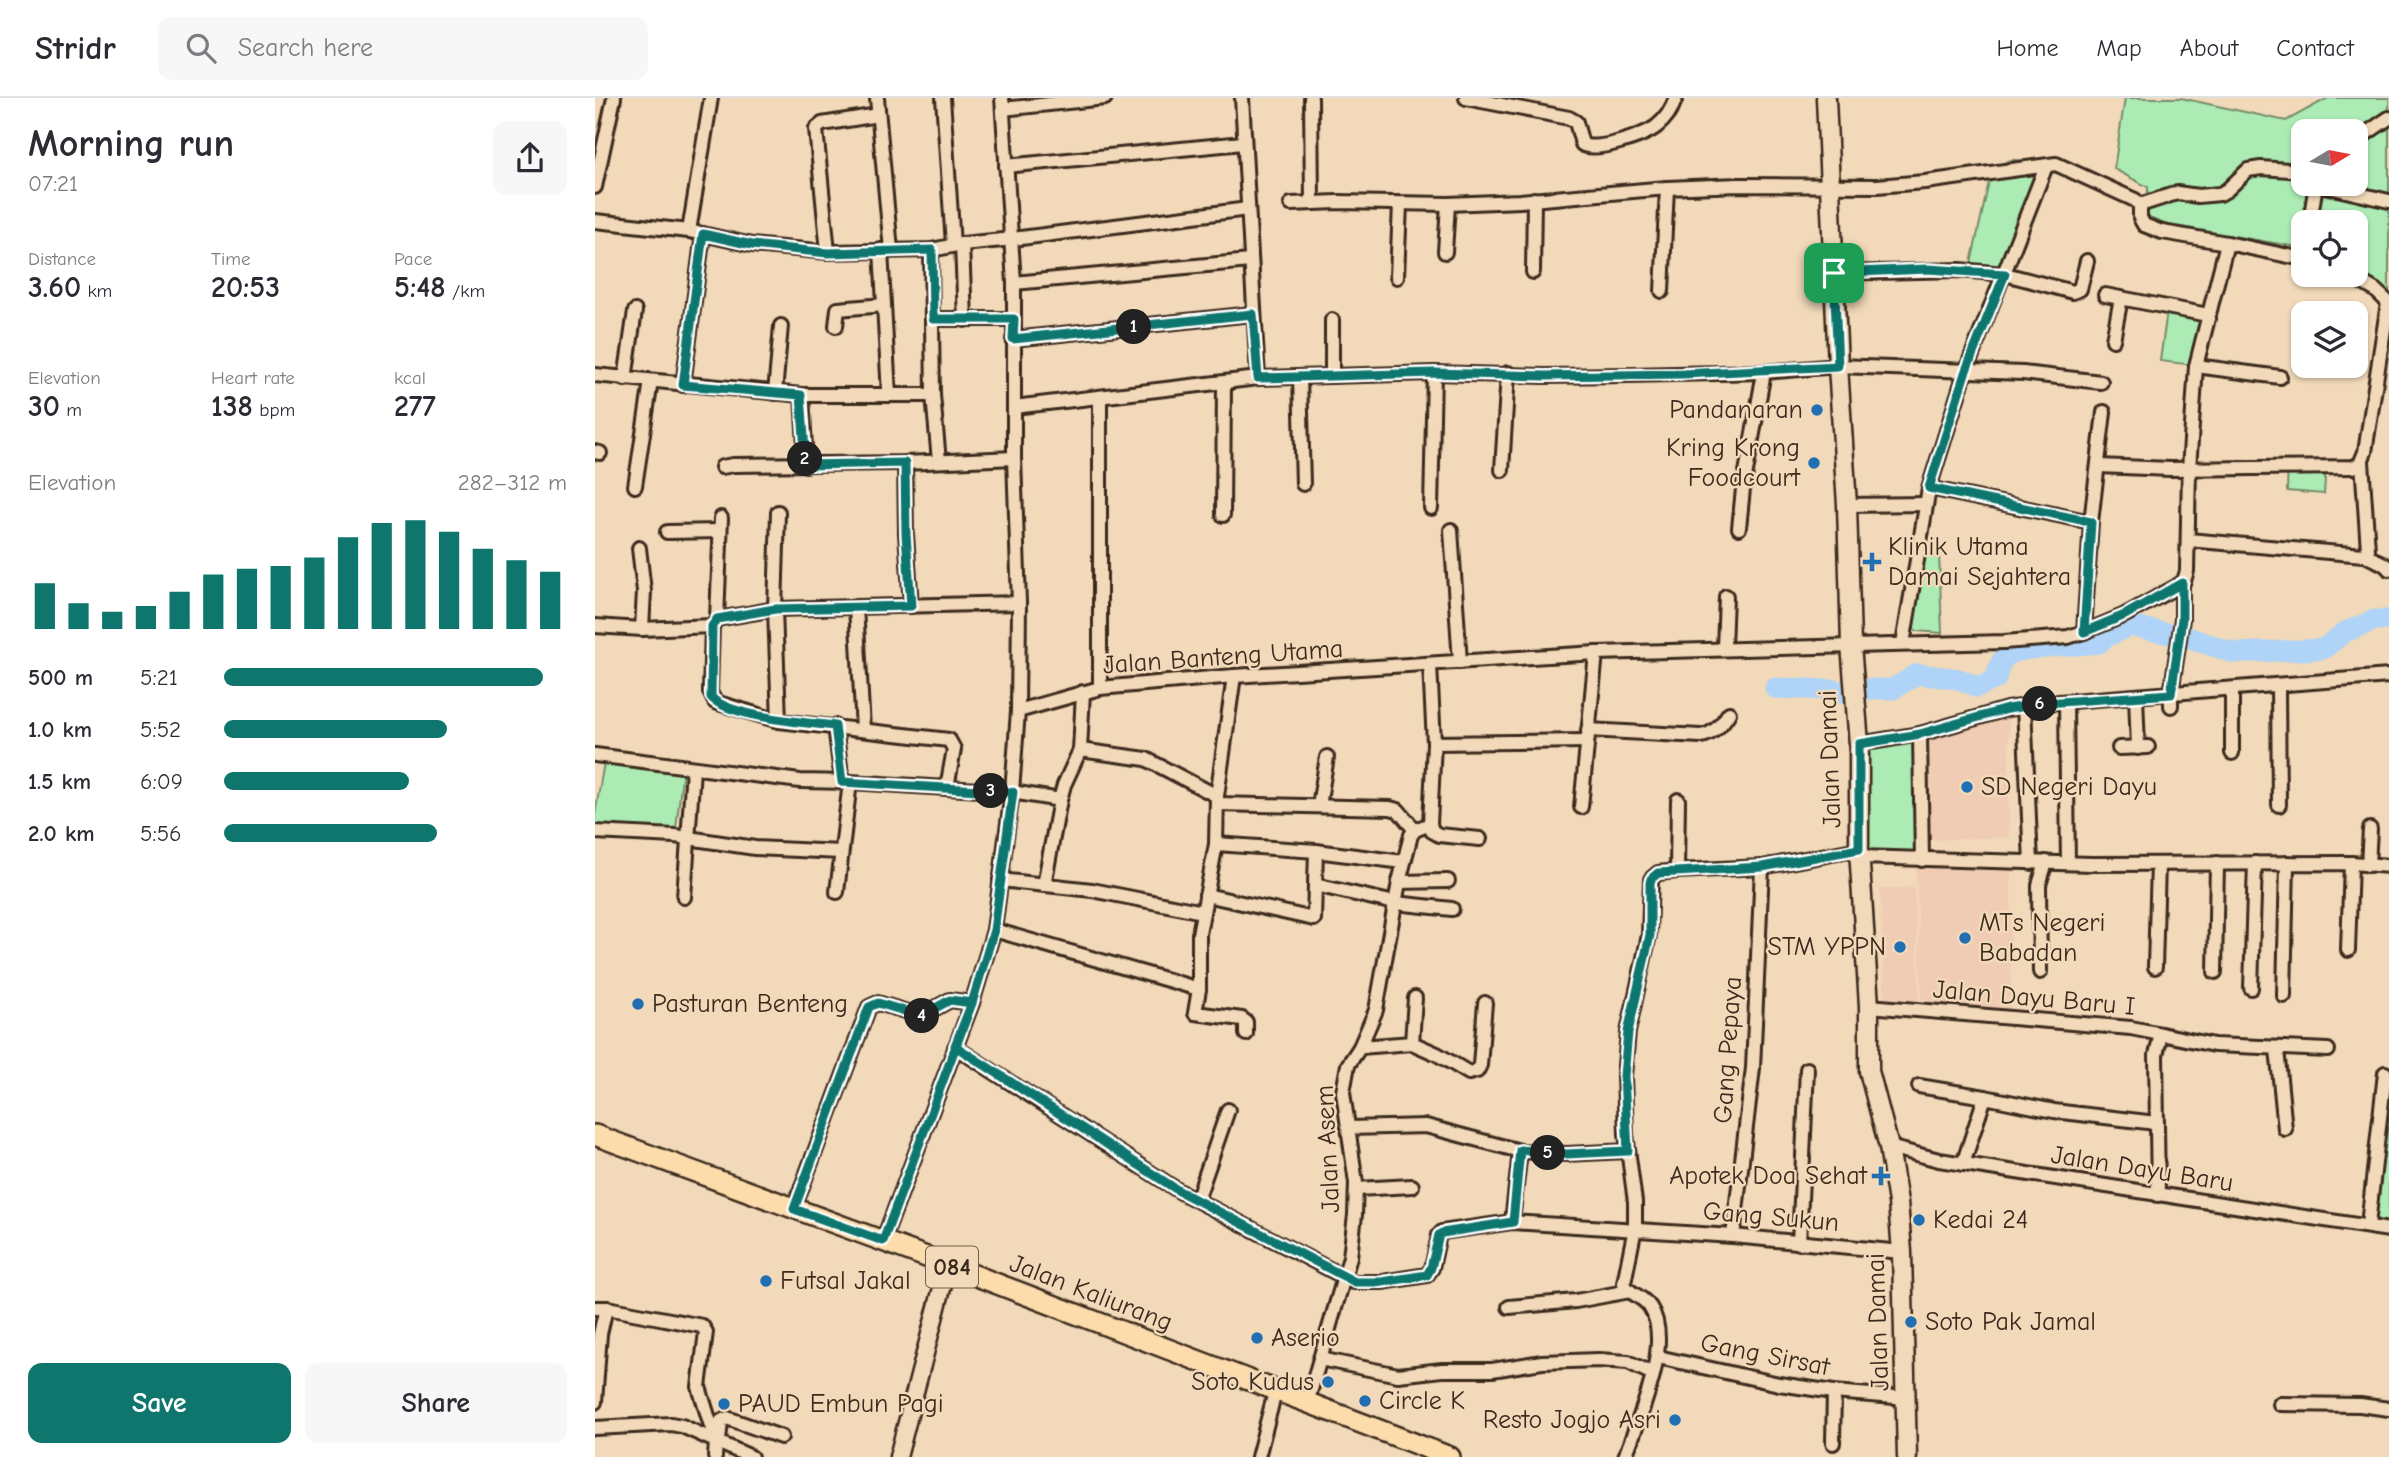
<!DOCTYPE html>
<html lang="en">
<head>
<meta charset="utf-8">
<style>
	body { margin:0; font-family:"Comic Neue",sans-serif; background:#f7f7f7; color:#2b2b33; height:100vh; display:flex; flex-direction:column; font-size:26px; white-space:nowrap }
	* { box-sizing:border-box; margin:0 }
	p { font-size:23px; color:#7c7c81 }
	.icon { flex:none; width:38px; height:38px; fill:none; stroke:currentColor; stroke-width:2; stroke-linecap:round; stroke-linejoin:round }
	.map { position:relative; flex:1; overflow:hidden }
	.details { display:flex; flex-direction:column; background:#fff; width:595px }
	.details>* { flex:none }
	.needle { width:46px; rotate:80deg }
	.tools { position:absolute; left:1696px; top:21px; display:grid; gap:14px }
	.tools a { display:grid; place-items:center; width:77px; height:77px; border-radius:14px; background:#fff; box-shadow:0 2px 5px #0004; font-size:35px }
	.pin { position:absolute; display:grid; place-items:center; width:60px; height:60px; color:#fff; margin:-30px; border-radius:14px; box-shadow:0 4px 10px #0006 }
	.km { position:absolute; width:35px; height:35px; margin:-18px; border-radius:50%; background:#222; color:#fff; font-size:19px; line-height:35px; text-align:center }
	.round { display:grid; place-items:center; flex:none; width:74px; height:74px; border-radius:14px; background:#f7f7f7 }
	.headline { display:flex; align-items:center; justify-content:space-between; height:119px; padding:0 28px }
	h1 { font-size:38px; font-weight:800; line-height:52px }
	.metrics { display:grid; grid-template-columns:repeat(3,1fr); gap:10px; height:119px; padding:7px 28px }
	.metrics div { display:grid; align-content:center }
	.metrics b { font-size:30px; font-weight:800 }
	.metrics small { font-size:19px; font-weight:400 }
	.metrics p { font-size:19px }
	.chart { height:196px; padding:14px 28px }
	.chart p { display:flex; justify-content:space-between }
	.chart svg { width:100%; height:126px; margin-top:7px; stroke:#0f766e; stroke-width:6 }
	.primary-button { display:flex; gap:14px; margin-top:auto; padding:14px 28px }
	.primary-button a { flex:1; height:80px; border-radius:14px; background:#0f766e; color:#fff; font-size:28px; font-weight:800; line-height:80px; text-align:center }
	.primary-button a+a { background:#f7f7f7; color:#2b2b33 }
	ul { padding:0 28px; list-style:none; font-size:23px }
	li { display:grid; grid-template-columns:112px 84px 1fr; align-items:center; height:52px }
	li i { height:18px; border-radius:9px; background:#0f766e }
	header { display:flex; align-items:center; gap:42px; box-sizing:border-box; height:98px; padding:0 35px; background:#fff; border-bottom:2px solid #e1e1e2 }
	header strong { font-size:33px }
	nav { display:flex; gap:38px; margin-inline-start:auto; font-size:24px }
	.search { width:490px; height:63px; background:#f7f7f7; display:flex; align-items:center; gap:18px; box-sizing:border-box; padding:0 24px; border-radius:14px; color:#7c7c81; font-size:26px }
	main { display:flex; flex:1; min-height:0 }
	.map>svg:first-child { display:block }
</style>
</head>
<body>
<header>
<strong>Stridr</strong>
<div class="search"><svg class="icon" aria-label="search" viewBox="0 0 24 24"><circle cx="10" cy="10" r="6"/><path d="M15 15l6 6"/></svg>Search here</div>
<nav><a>Home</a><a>Map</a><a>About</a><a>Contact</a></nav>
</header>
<main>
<section class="details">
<div class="headline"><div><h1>Morning run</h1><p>07:21</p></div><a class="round"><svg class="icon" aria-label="share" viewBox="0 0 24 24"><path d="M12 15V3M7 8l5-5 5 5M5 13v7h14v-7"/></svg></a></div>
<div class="metrics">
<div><p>Distance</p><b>3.60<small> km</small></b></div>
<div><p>Time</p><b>20:53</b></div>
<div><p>Pace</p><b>5:48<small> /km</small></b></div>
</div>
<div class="metrics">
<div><p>Elevation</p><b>30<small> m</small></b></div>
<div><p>Heart rate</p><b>138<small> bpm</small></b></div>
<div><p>kcal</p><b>277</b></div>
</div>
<div class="chart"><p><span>Elevation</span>282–312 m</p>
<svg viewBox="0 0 160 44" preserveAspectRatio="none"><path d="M5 44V28M15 44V35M25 44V38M35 44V36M45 44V31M55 44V25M65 44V23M75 44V22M85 44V19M95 44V12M105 44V7M115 44V6M125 44V10M135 44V16M145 44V20M155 44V24"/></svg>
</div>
<ul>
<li><b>500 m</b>5:21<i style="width:93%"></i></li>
<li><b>1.0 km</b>5:52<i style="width:65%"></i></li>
<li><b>1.5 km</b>6:09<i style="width:54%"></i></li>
<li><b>2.0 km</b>5:56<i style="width:62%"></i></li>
</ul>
<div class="primary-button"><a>Save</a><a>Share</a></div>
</section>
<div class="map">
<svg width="1794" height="1359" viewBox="0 0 1794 1359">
	<rect width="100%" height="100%" fill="#f2d9b9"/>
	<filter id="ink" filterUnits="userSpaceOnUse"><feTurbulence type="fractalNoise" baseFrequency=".0143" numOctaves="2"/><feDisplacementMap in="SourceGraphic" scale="14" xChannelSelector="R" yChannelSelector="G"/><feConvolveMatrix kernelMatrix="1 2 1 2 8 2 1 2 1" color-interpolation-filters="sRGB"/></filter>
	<g filter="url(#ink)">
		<!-- built -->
		<g fill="#efccb3">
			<path d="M1414,616V739L1331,742L1329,639Z"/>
			<path d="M1321,769L1416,770V917L1327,911Z"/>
			<path d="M1319,789L1325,909L1290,908L1285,791Z"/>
		</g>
		<!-- green -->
		<g fill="#acecb4" stroke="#748b69" stroke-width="2" fill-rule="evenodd">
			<path d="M1530,0H1586L1691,23L1733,0H1794V205L1760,177V124H1708V152L1703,149L1552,123L1553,89L1519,71ZM1708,33H1760V86H1708Z"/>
			<path d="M1416,62L1456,63L1422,123L1413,169L1375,170L1397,70Z"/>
			<path d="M1572,213L1610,218L1599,267L1565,263Z"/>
			<path d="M1693,362L1731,365L1729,396L1692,393Z"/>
			<path d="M1344,455L1347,535L1321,533L1313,524L1323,457Z"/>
			<path d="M1324,637L1326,762L1266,757L1267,646Z"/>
			<path d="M10,659L88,672L80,738L0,734V716Z"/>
			<path d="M1794,995V1132L1773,1127Z"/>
		</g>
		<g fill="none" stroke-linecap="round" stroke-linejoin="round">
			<!-- river -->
			<g stroke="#afd4f8" stroke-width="21">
				<path d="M1180,590L1239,592L1253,595"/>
				<path d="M1266,591H1298L1322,576L1364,581L1383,589L1401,581C1403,572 1405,561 1414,556C1426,549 1487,547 1504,545L1512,538L1535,528L1595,540L1639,555L1728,551L1750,534L1780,522H1794"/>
			</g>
			<!-- minor casing -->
			<g stroke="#3b2a1e" stroke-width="18">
				<g id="minor">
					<path d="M282,0L296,152"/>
					<path d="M348,0L358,147"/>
					<path d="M407,0L419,185V360L424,505L423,613"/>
					<path d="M647,0L663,280"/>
					<path d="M716,0L717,105"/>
					<path d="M871,0L974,20L981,24L987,46C999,55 1050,38 1062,28C1071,21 1077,11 1081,0"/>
					<path d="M408,11L510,0"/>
					<path d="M1760,43L1794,20"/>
					<path d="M411,68L648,45"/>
					<path d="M0,89L19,0"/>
					<path d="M696,106L742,104L853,106L925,103L1072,90L1143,87L1282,88L1330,84L1461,66L1540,102L1545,107V120L1549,127L1567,134L1632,145"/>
					<path d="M1545,107L1582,95L1603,98L1625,96L1632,92L1653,72L1666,70L1708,73"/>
					<path d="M0,123L94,133L157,147L233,154L336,152L367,146L418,141L653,111"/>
					<path d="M1715,124L1721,86L1794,103"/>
					<path d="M94,133L116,0"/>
					<path d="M367,146L370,222"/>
					<path d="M286,152L294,297"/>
					<path d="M336,152L338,297L344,363"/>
					<path d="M233,154L221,31L227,26L283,17"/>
					<path d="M850,154L853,106"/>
					<path d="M938,174L939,101"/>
					<path d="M1239,175L1365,172L1410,176L1478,194L1485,191L1492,163"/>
					<path d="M1754,177L1780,192L1794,205"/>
					<path d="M802,179L805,106"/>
					<path d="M419,185L655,163"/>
					<path d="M1067,193L1072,90"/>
					<path d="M1510,197L1613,217"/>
					<path d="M338,221H419"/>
					<path d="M241,228L243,211L289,207"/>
					<path d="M418,241L658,216"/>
					<path d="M1518,242L1526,200"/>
					<path d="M1601,268L1685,279"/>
					<path d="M0,277L207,297H338"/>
					<path d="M737,278V222"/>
					<path d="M705,279L708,386"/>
					<path d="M30,281L40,213"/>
					<path d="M88,287L108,136"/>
					<path d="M180,295L186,228"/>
					<path d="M207,297L211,367"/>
					<path d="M419,309L663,280L839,275L949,278L1034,277L1169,274L1243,268L1428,275L1506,284"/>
					<path d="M0,354L5,355"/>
					<path d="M310,365L311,436L316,508"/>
					<path d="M1504,368L1575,371L1758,369L1765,366L1770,354L1793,205"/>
					<path d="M127,369L138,367L310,365L419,360"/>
					<path d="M907,372L913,275"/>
					<path d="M40,388L56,283"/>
					<path d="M1334,390L1496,424"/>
					<path d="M1252,407L1331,406"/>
					<path d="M836,410L839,275"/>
					<path d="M183,414L180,511L184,623"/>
					<path d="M628,417L629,285"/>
					<path d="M1144,430L1148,391L1169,274"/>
					<path d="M856,432L865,564"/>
					<path d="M72,434L125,433"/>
					<path d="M1593,442L1769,457L1773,452L1767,363"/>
					<path d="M44,450L49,493L47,531"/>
					<path d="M1770,456C1777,463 1788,462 1794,471"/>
					<path d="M261,509L268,631"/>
					<path d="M122,521L126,420"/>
					<path d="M0,528L47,531L117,528"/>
					<path d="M1489,534L1496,424L1509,314"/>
					<path d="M1308,546L1334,390L1370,275L1451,68"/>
					<path d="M1129,550L1131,498"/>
					<path d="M835,567L839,645L835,726L837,733L844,737L885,741"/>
					<path d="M639,578L622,698L621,746L604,836V891L600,915L647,921L651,924V936"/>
					<path d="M1683,588L1684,707"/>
					<path d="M505,590V299"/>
					<path d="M1637,591V655"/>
					<path d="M488,594L485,652L551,661L622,698"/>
					<path d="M1541,598L1543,650"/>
					<path d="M1471,604L1473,765"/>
					<path d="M1429,608L1436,765"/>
					<path d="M1576,608V596L1587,521V485"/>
					<path d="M240,628L247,684"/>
					<path d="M993,632L1106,638C1119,636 1127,626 1134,615"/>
					<path d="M1325,636L1327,762"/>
					<path d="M839,645L992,643"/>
					<path d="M1264,646L1325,636L1412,611L1451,605L1794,578"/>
					<path d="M1524,650L1553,649"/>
					<path d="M0,657L205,683L255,684L417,694L423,613L505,590L639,578L1001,555L1409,544L1473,539L1489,534L1530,517L1579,490L1589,483L1592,473L1594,371L1601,268L1632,145L1708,161"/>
					<path d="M352,690L359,651L354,642L184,623L120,604L115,594L117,528L122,521L180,511L424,505"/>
					<path d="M622,706L795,710L803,712L820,732"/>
					<path d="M724,708L732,659"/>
					<path d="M986,709L1001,555"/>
					<path d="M0,734L80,738L160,750L246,754"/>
					<path d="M621,746L721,753L808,764"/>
					<path d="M1265,759L1497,766L1756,765L1794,768"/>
					<path d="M1773,767L1775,731"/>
					<path d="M1082,773L1083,702"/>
					<path d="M405,782L497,792L608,814"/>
					<path d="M804,784L853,783"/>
					<path d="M449,787L465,702"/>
					<path d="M720,787L800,805L857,811"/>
					<path d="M242,794L255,684"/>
					<path d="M611,797L719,821L721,753"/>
					<path d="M89,799L98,671"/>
					<path d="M399,832L604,891"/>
					<path d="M1753,852L1756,765"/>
					<path d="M1560,869L1563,766"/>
					<path d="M1445,874L1444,787L1451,764"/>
					<path d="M1620,874L1622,765"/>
					<path d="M1656,890L1660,765"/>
					<path d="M1689,898L1692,765"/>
					<path d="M1274,908L1536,930L1566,936L1561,957L1563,1097"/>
					<path d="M1566,936L1619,947L1733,952"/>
					<path d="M817,945L820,900"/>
					<path d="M360,949L584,1093L759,1184H787L832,1177L837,1170L844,1137L847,1134L917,1124L1138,1138L1307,1154"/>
					<path d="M765,949L817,945L842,956L874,975L882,973L885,967L890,905"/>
					<path d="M1682,951L1690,1031"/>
					<path d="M1324,988L1390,999"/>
					<path d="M754,1030L831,1028L925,1053L971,1056L1033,1053"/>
					<path d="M1294,1049L1344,1062L1794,1132"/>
					<path d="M1368,1066L1390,999L1459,1013L1561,1025"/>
					<path d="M762,1091L817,1088"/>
					<path d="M602,1102L633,1012"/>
					<path d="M199,1110L274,909L283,905L326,918L355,902L377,905"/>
					<path d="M917,1124L925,1053"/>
					<path d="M1773,1127L1790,975"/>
					<path d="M1138,1138L1158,970L1167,769"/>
					<path d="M288,1143L377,905L399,832L417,694L465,702L469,687L485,652"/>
					<path d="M1204,1145L1212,971"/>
					<path d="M914,1209L981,1203L1035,1193"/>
					<path d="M0,1210H12L107,1228L111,1234L104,1289L121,1344L120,1359"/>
					<path d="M1063,1259L1184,1286L1239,1294L1312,1300"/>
					<path d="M725,1261L803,1277L847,1272H897L947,1264L1003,1262L1033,1264L1058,1276"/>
					<path d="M0,1304L5,1236L11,1210"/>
					<path d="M712,1305L755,1159L760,1117L761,1085L748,994L753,967L765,949L781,912L804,784L816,737L820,732L835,726"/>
					<path d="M1685,1306L1765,1307L1794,1311"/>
					<path d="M0,1330L76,1326L87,1328L156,1359"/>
					<path d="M124,1342L126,1323L132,1320L186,1339"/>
					<path d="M1238,1345L1239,1294"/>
					<path d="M663,1359L680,1294"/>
					<path d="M1030,1359C1043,1321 1079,1245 1055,1209C1049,1200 1038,1196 1030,1190L1029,1185L1040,1130V1104L1031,1036L1029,978L1033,934L1054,837L1056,781L1063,775L1082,773L1167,769L1264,751"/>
				</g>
			</g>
			<!-- tertiary casing -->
			<g stroke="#3b2a1e" stroke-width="21">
				<path id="tertiary" d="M303,1359L353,1167"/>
			</g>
			<!-- secondary casing -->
			<g stroke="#3b2a1e" stroke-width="23">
				<path id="secondary" d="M1231,0L1243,268L1252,407L1256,547L1264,646V751L1274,908V973L1294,1049L1303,1104L1307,1154L1312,1359"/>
			</g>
			<!-- primary casing -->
			<g stroke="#3b2a1e" stroke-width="24">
				<path id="primary" d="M0,1037L353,1167L855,1359"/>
			</g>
			<!-- minor -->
			<use href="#minor" stroke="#f2d9b9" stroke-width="12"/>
			<!-- tertiary -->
			<use href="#tertiary" stroke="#f2d9b9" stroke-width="16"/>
			<!-- secondary -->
			<use href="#secondary" stroke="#f2d9b9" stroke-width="18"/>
			<!-- primary -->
			<use href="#primary" stroke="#fddcac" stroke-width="19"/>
		</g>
	</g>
	<g fill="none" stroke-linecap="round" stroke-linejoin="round" filter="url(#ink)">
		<!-- route casing -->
		<g stroke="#fff" stroke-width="14">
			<path id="route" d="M1239,175L1243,268L1088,276L949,278L839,275L663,280L658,216L418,241L419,221H338L337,152L233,155L157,147L108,136L88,287L206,297L211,367L310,365L311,436L316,508L180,511L122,521L117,528L116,599C133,619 214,625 240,628L247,684L418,694L399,832L377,905L288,1143L199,1111L274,909L283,905L326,918L355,902L377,905L360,948L584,1093L760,1184H787L832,1177L836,1170L844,1137L847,1135L918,1124L925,1052L971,1056L1033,1053L1029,978L1033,934L1055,837V785L1056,781L1063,775L1167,769L1264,751V646L1325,636L1412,611L1451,605L1576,596L1587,521V485L1530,517L1489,534L1496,424L1334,390L1370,275L1410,176L1333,171L1239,175"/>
		</g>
		<!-- route -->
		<use href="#route" stroke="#0f766e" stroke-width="9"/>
	</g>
	<!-- markers -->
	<g fill="#1f6fb2" stroke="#f2d9b9" stroke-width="2.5">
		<circle cx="1222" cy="312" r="7"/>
		<circle cx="1219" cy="365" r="7"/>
		<path d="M1273.5 453.5h7v7h7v7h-7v7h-7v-7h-7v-7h7z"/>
		<circle cx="1372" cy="689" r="7"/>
		<circle cx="1370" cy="840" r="7"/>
		<circle cx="1305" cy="849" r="7"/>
		<circle cx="43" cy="906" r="7"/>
		<path d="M1282.5 1067.5h7v7h7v7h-7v7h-7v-7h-7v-7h7z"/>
		<circle cx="1324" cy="1122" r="7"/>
		<circle cx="171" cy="1183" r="7"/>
		<circle cx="1316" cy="1224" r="7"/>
		<circle cx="662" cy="1240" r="7"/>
		<circle cx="733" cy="1284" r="7"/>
		<circle cx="770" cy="1303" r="7"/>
		<circle cx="129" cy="1306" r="7"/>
		<circle cx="1080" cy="1322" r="7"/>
	</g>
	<g text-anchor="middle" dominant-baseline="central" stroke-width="5" stroke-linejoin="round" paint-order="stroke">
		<!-- shield labels -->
		<rect fill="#f2d9b9" stroke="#725e4c" stroke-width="2" x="331" y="1148.5" width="52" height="41" rx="5"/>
		<g font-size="24" font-weight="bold" fill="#3b2a1e">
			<text x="357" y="1169">084</text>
		</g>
		<!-- poi labels -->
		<g font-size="26" fill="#3b2a1e" stroke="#f2d9b9" text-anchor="start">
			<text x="1208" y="312" text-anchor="end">Pandanaran</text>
			<text x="1205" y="350" text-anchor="end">Kring Krong<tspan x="1205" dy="30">Foodcourt</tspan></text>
			<text x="1293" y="449">Klinik Utama<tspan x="1293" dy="30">Damai Sejahtera</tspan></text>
			<text x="1386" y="689">SD Negeri Dayu</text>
			<text x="1384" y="825">MTs Negeri<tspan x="1384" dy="30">Babadan</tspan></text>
			<text x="1291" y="849" text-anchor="end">STM YPPN</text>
			<text x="57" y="906">Pasturan Benteng</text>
			<text x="1272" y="1078" text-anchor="end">Apotek Doa Sehat</text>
			<text x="1338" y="1122">Kedai 24</text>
			<text x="185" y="1183">Futsal Jakal</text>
			<text x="1330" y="1224">Soto Pak Jamal</text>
			<text x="676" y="1240">Aserio</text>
			<text x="719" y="1284" text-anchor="end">Soto Kudus</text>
			<text x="784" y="1303">Circle K</text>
			<text x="143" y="1306">PAUD Embun Pagi</text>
			<text x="1066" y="1322" text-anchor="end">Resto Jogjo Asri</text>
		</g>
		<!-- street labels -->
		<g font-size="26" fill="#3b2a1e" stroke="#f2d9b9">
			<text transform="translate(628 559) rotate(-4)">Jalan Banteng Utama</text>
			<text transform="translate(1235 661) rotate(-92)">Jalan Damai</text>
			<text transform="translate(1439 900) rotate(5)">Jalan Dayu Baru I</text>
			<text transform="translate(1133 952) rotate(-86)">Gang Pepaya</text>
			<text transform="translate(733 1051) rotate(-93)">Jalan Asem</text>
			<text transform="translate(1547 1071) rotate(9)">Jalan Dayu Baru</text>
			<text transform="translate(1176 1119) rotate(5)">Gang Sukun</text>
			<text transform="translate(496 1195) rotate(21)">Jalan Kaliurang</text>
			<text transform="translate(1283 1224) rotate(-92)">Jalan Damai</text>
			<text transform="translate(1170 1257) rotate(11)">Gang Sirsat</text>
		</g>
	</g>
</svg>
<div class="tools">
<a><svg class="needle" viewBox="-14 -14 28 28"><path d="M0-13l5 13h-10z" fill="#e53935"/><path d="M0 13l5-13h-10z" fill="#7c7c81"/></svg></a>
<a><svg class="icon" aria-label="locate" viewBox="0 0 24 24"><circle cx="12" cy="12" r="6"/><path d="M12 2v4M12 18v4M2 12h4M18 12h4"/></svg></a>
<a><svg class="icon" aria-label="layers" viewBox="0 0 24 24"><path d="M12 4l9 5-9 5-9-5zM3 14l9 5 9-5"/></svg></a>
</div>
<div class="pin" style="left:1239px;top:175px;background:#1e9e55"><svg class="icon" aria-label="arrive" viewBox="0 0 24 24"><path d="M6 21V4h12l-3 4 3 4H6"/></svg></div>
<b class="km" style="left:539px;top:229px">1</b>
<b class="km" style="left:210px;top:361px">2</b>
<b class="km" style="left:396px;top:693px">3</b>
<b class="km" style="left:327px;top:918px">4</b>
<b class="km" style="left:953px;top:1055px">5</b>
<b class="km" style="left:1445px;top:606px">6</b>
</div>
</main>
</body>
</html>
